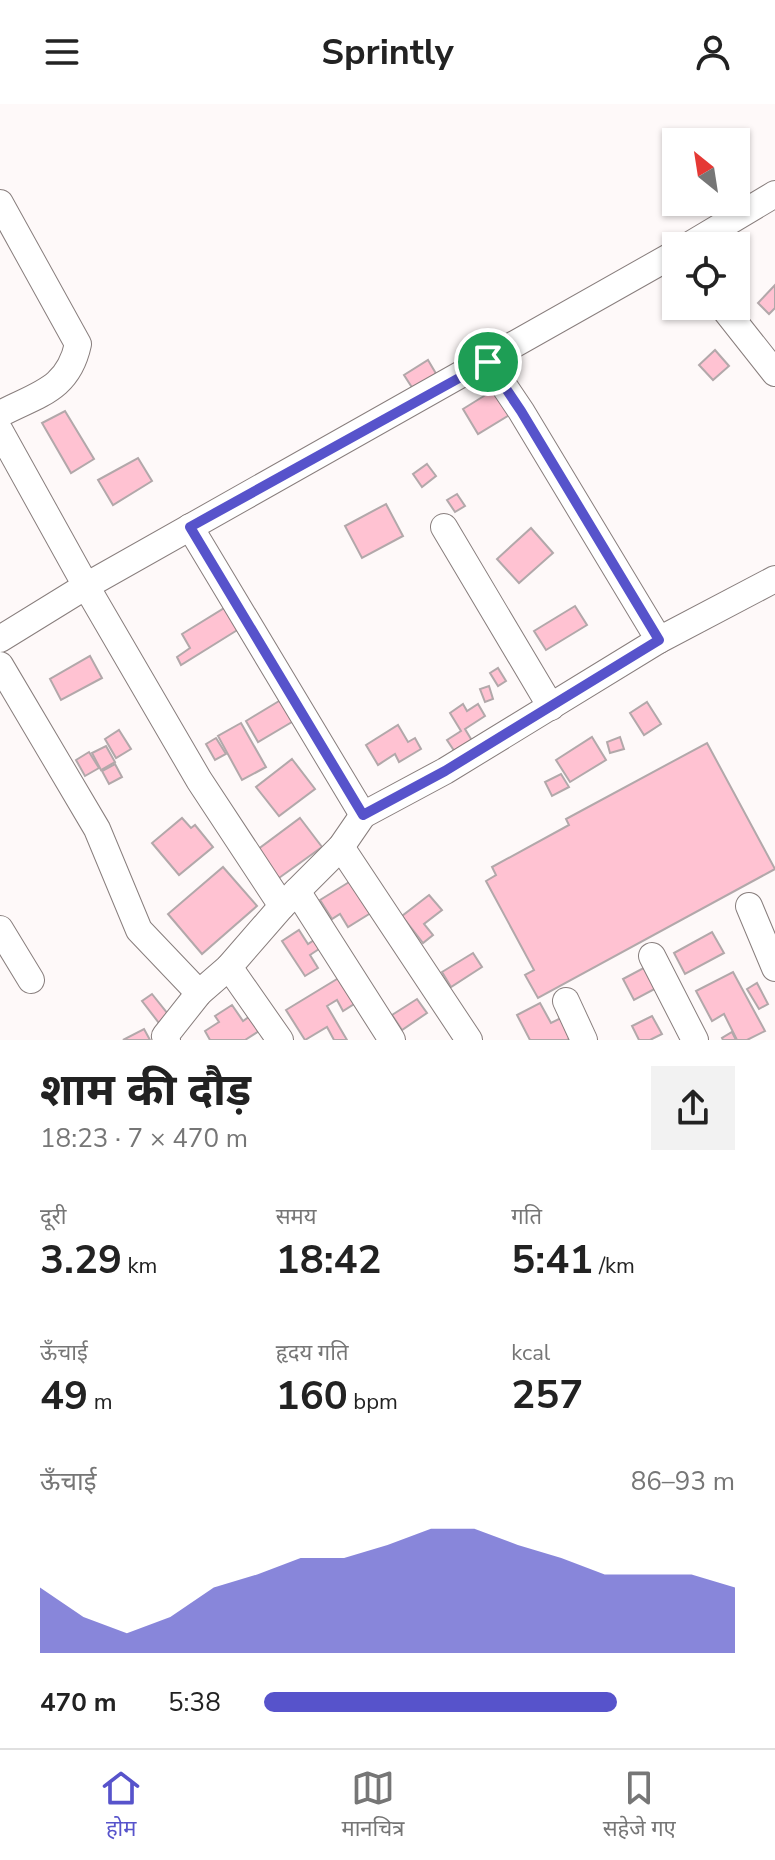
<!DOCTYPE html>
<html lang="hi">
<head>
<meta charset="utf-8">
<style>
	body { margin:0; font-family:"Nunito Sans","Noto Sans Devanagari",sans-serif; background:#f2f2f2; color:#222; height:100vh; display:flex; flex-direction:column; font-size:30px; white-space:nowrap }
	* { box-sizing:border-box; margin:0 }
	p { font-size:26px; color:#767676 }
	.icon { flex:none; width:44px; height:44px; fill:none; stroke:currentColor; stroke-width:2; stroke-linecap:round; stroke-linejoin:round }
	.map { position:relative; height:936px; overflow:hidden }
	.sheet { display:flex; flex-direction:column; background:#fff; flex:1 }
	.sheet>* { flex:none }
	.needle { width:52px; rotate:330deg }
	.buttons { position:absolute; left:662px; top:24px; display:grid; gap:16px }
	.buttons a { display:grid; place-items:center; width:88px; height:88px; border-radius:0px; background:#fff; box-shadow:0 2px 6px #0004; font-size:40px }
	.pin { position:absolute; display:grid; place-items:center; width:68px; height:68px; color:#fff; margin:-34px; border:4px solid #fff; border-radius:50%; box-shadow:0 2px 8px #0007 }
	.round { display:grid; place-items:center; flex:none; width:84px; height:84px; border-radius:0px; background:#f2f2f2 }
	.headline { display:flex; align-items:center; justify-content:space-between; height:136px; padding:0 40px }
	h1 { font-size:44px; font-weight:700; line-height:60px }
	.metrics { display:grid; grid-template-columns:repeat(3,1fr); gap:12px; height:136px; padding:8px 40px }
	.metrics div { display:grid; align-content:center }
	.metrics b { font-size:40px; font-weight:700 }
	.metrics small { font-size:22px; font-weight:400 }
	.metrics p { font-size:22px }
	.chart { height:224px; padding:16px 40px }
	.chart p { display:flex; justify-content:space-between }
	.chart svg { width:100%; height:144px; margin-top:8px; fill:#5753cb; opacity:.7 }
	ul { padding:0 40px; list-style:none; font-size:26px }
	li { display:grid; grid-template-columns:128px 96px 1fr; align-items:center; height:60px }
	li i { height:20px; border-radius:10px; background:#5753cb }
	header { display:flex; justify-content:space-between; align-items:center; height:104px; padding:0 40px; background:#fff; font-size:36px; font-weight:700 }
	.menu { display:flex; justify-content:space-around; align-items:center; height:112px; border-top:2px solid #e0e0e0; background:#fff; font-size:22px; color:#767676 }
	.menu a { display:grid; justify-items:center; gap:4px }
	.menu .active { color:#5753cb }
	.map>svg:first-child { display:block }
</style>
</head>
<body>
<header><svg class="icon" aria-label="menu" viewBox="0 0 24 24"><path d="M4 6h16M4 12h16M4 18h16"/></svg>Sprintly<svg class="icon" aria-label="person" viewBox="0 0 24 24"><circle cx="12" cy="8" r="4"/><path d="M4 21q1-7 8-7t8 7"/></svg></header>
<div class="map">
<svg width="775" height="936" viewBox="0 0 775 936">
	<rect width="100%" height="100%" fill="#fef9f9"/>
	<!-- building -->
	<g fill="#ffc2d2" stroke="#b2a8aa" stroke-width="2">
		<path d="M775,181V204L769,210L758,199Z"/>
		<path d="M715,246L729,262L713,276L699,261Z"/>
		<path d="M428,256L438,273L415,288L404,271Z"/>
		<path d="M500,282L516,307L478,330L463,305Z"/>
		<path d="M65,307L94,355L71,369L42,319Z"/>
		<path d="M138,354L152,377L113,401L98,376Z"/>
		<path d="M427,360L436,372L422,383L413,370Z"/>
		<path d="M457,390L465,402L455,408L447,396Z"/>
		<path d="M386,400L403,432L362,454L345,422Z"/>
		<path d="M531,424L553,449L519,479L497,455Z"/>
		<path d="M575,502L587,521L546,546L534,527Z"/>
		<path d="M226,503L239,525L181,561L177,553L190,544L182,530Z"/>
		<path d="M90,552L102,574L61,596L50,575Z"/>
		<path d="M498,564L506,577L498,582L490,569Z"/>
		<path d="M489,582L493,595L485,598L480,585Z"/>
		<path d="M284,594L297,615L258,638L246,617Z"/>
		<path d="M647,598L661,620L644,631L630,609Z"/>
		<path d="M463,600L467,607L478,600L485,612L465,625L474,640L457,651L447,636L461,627L450,609Z"/>
		<path d="M241,619L266,663L242,676L218,632Z"/>
		<path d="M398,621L408,638L415,634L421,645L399,658L395,650L378,661L366,641Z"/>
		<path d="M119,626L131,645L116,654L105,635Z"/>
		<path d="M592,633L606,656L570,678L556,656Z"/>
		<path d="M620,633L624,645L610,649L607,638Z"/>
		<path d="M216,634L226,650L215,656L206,640Z"/>
		<path d="M707,639L775,765L538,894L525,871L534,866L486,777L496,771L492,763L569,721L566,715Z"/>
		<path d="M106,642L115,658L101,666L92,649Z"/>
		<path d="M89,648L99,664L85,672L76,656Z"/>
		<path d="M292,655L315,685L279,712L256,683Z"/>
		<path d="M115,660L122,673L109,680L102,667Z"/>
		<path d="M561,670L569,683L552,692L545,678Z"/>
		<path d="M182,714L191,724L195,721L213,743L179,771L152,739Z"/>
		<path d="M300,714L322,743L279,774L257,746Z"/>
		<path d="M223,763L257,802L202,850L168,810Z"/>
		<path d="M354,775L374,807L348,823L340,810L332,815L320,796Z"/>
		<path d="M429,791L442,806L424,820L433,831L423,839L402,812Z"/>
		<path d="M299,826L308,840L320,832L325,841L310,851L318,864L305,872L282,837Z"/>
		<path d="M712,828L724,849L685,870L674,849Z"/>
		<path d="M473,849L482,863L451,883L442,868Z"/>
		<path d="M651,860L662,881L634,896L623,875Z"/>
		<path d="M733,868L765,927L747,936H737L724,910L712,917L696,887Z"/>
		<path d="M342,872L362,895L343,907L337,896L327,902L347,936H334L327,923L305,936L286,906Z"/>
		<path d="M757,879L768,900L759,905L747,885Z"/>
		<path d="M152,890L172,915L162,923L142,897Z"/>
		<path d="M417,895L427,909L402,926L392,911Z"/>
		<path d="M540,899L551,919L563,913L573,933L567,936H530L517,911Z"/>
		<path d="M232,901L243,917L257,907L267,922L245,936H210L205,927L219,918L215,912Z"/>
		<path d="M652,912L662,930L650,936H639L632,922Z"/>
		<path d="M144,925L150,936H123Z"/>
		<path d="M732,928L736,936H723L722,934Z"/>
	</g>
	<g fill="none" stroke-linecap="round" stroke-linejoin="round">
		<!-- minor casing -->
		<g stroke="#887e7d" stroke-width="28">
			<g id="minor">
				<path d="M0,99L78,240C68,286 38,290 0,310"/>
				<path d="M688,142L775,90"/>
				<path d="M722,202L775,269"/>
				<path d="M488,258L521,307L659,536L775,475"/>
				<path d="M0,327L86,482L676,149"/>
				<path d="M190,423L363,711L445,667L659,536"/>
				<path d="M444,423L551,603"/>
				<path d="M0,535L86,482L199,676L282,802L341,743L363,711"/>
				<path d="M0,561L97,725L139,826L199,889"/>
				<path d="M341,743L469,936"/>
				<path d="M297,787L392,936"/>
				<path d="M749,802L775,864"/>
				<path d="M0,825L31,876"/>
				<path d="M652,852L695,936"/>
				<path d="M566,897L584,936"/>
				<path d="M167,936L165,932L199,889L229,863"/>
				<path d="M280,936L229,863L282,802"/>
			</g>
		</g>
		<!-- minor -->
		<use href="#minor" stroke="#fff" stroke-width="26"/>
	</g>
	<g fill="none" stroke-linecap="round" stroke-linejoin="round">
		<!-- route casing -->
		<g stroke="#fff" stroke-width="16">
			<path id="route" d="M488,258L521,307L659,536L445,667L363,711L190,423Z"/>
		</g>
		<!-- route -->
		<use href="#route" stroke="#5753cb" stroke-width="10"/>
	</g>
</svg>
<div class="buttons">
<a><svg class="needle" viewBox="-14 -14 28 28"><path d="M0-13l5 13h-10z" fill="#e53935"/><path d="M0 13l5-13h-10z" fill="#767676"/></svg></a>
<a><svg class="icon" aria-label="locate" viewBox="0 0 24 24"><circle cx="12" cy="12" r="6"/><path d="M12 2v4M12 18v4M2 12h4M18 12h4"/></svg></a>
</div>
<div class="pin" style="left:488px;top:258px;background:#1e9e55"><svg class="icon" aria-label="arrive" viewBox="0 0 24 24"><path d="M6 21V4h12l-3 4 3 4H6"/></svg></div>
</div>
<section class="sheet">
<div class="headline"><div><h1>शाम की दौड़</h1><p>18:23 · 7 × 470 m</p></div><a class="round"><svg class="icon" aria-label="share" viewBox="0 0 24 24"><path d="M12 15V3M7 8l5-5 5 5M5 13v7h14v-7"/></svg></a></div>
<div class="metrics">
<div><p>दूरी</p><b>3.29<small> km</small></b></div>
<div><p>समय</p><b>18:42</b></div>
<div><p>गति</p><b>5:41<small> /km</small></b></div>
</div>
<div class="metrics">
<div><p>ऊँचाई</p><b>49<small> m</small></b></div>
<div><p>हृदय गति</p><b>160<small> bpm</small></b></div>
<div><p>kcal</p><b>257</b></div>
</div>
<div class="chart"><p><span>ऊँचाई</span>86–93 m</p>
<svg viewBox="0 0 160 44" preserveAspectRatio="none"><path d="M0 44V24L10 33L20 38L30 33L40 24L50 20L60 15L70 15L80 11L90 6L100 6L110 11L120 15L130 20L140 20L150 20L160 24V44z"/></svg>
</div>
<ul>
<li><b>470 m</b>5:38<i style="width:75%"></i></li>
</ul>
</section>
<nav class="menu">
<a class="active"><svg class="icon" aria-label="home" viewBox="0 0 24 24"><path d="M3 11l9-7 9 7M6 9v11h12V9"/></svg>होम</a>
<a><svg class="icon" aria-label="map" viewBox="0 0 24 24"><path d="M3 6l6-2 6 2 6-2v14l-6 2-6-2-6 2zM9 4v14M15 6v14"/></svg>मानचित्र</a>
<a><svg class="icon" aria-label="saved" viewBox="0 0 24 24"><path d="M7 4h10v16l-5-4-5 4z"/></svg>सहेजे गए</a>
</nav>
</body>
</html>
